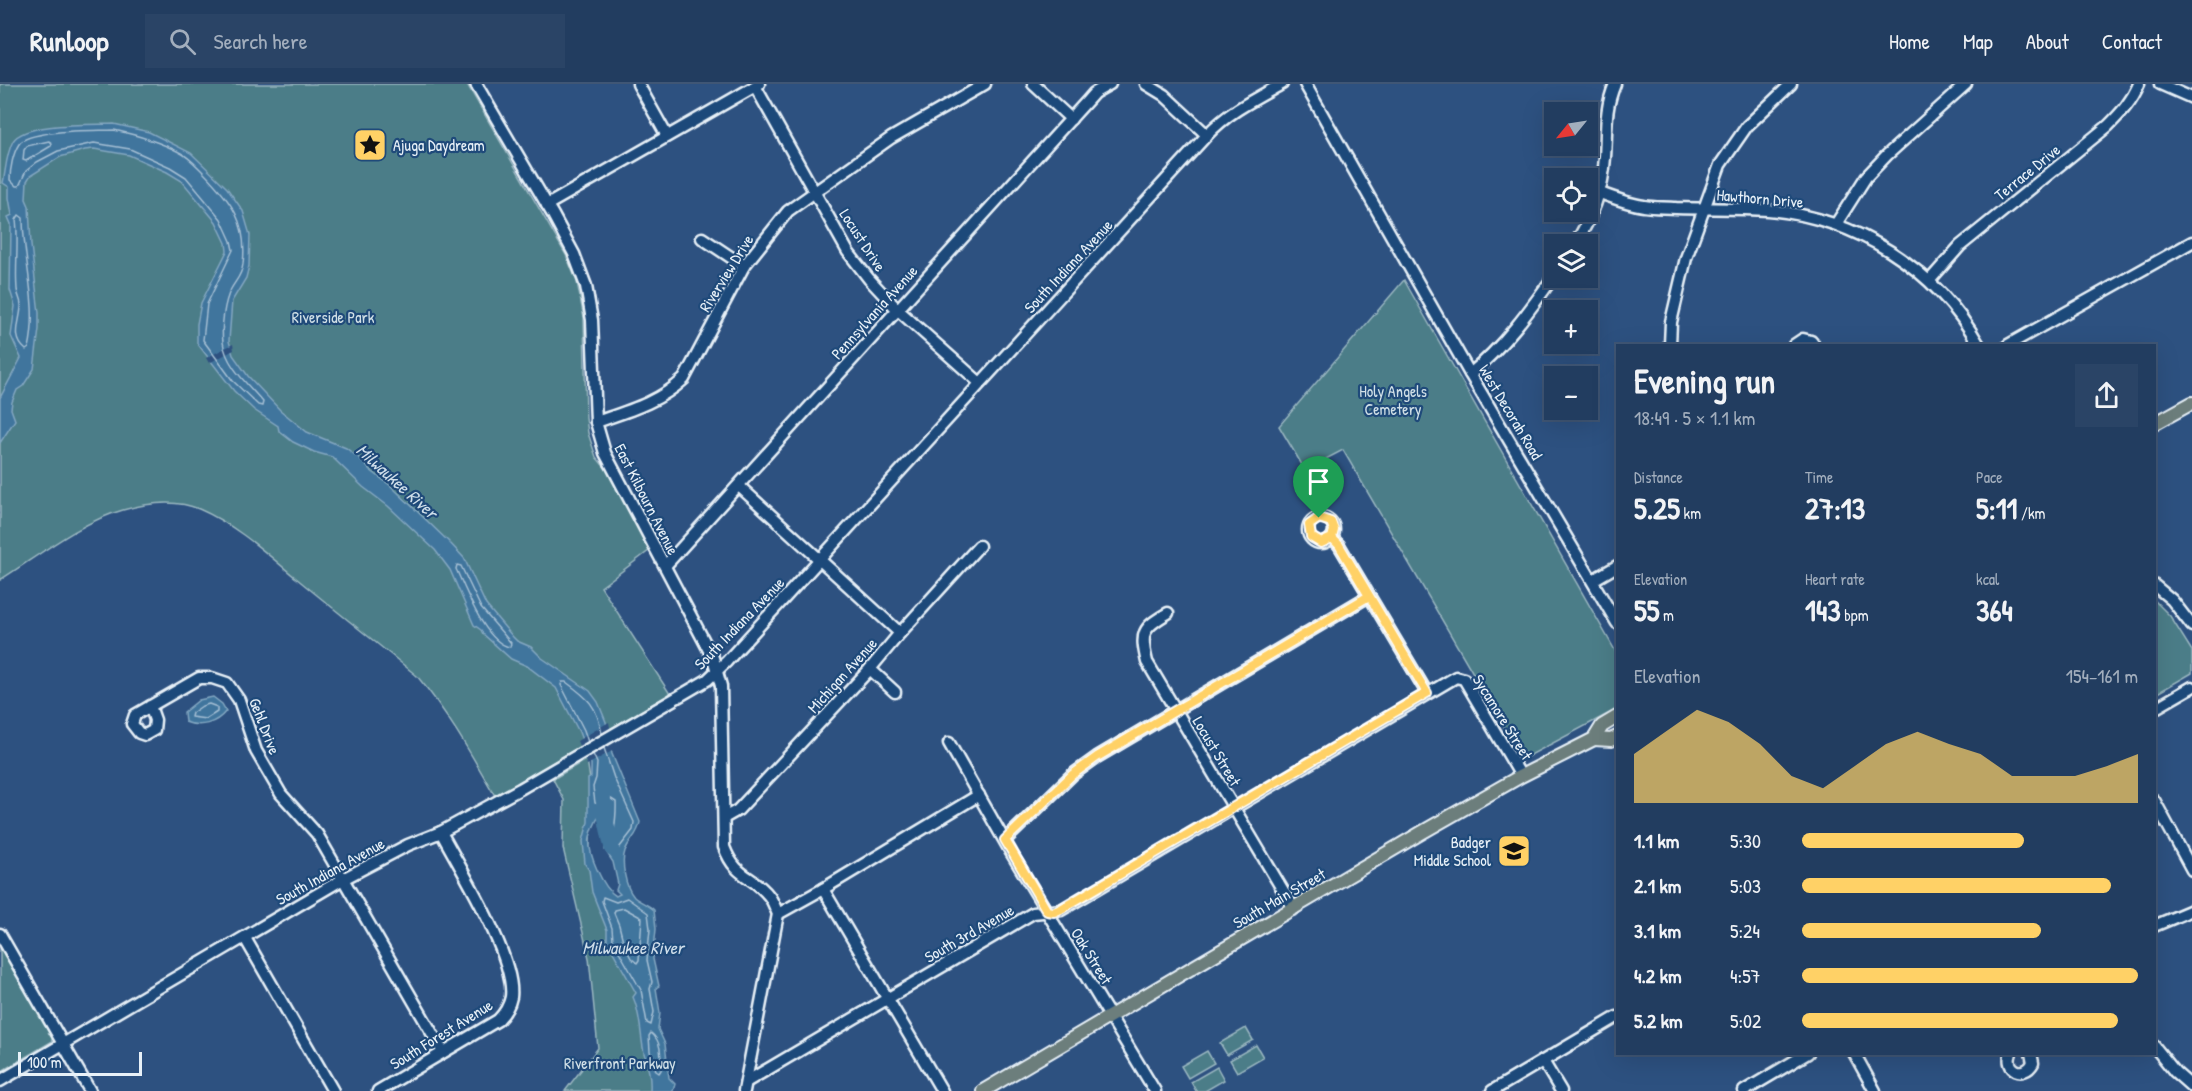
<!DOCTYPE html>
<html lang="en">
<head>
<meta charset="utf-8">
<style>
	body { margin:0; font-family:"Patrick Hand",sans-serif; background:#2a4466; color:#f1f3f6; height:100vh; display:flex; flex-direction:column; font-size:22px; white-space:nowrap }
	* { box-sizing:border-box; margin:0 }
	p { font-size:20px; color:#a2aebd }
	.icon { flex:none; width:33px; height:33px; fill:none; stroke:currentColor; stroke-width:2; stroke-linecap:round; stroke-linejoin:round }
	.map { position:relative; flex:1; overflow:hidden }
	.details { position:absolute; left:1616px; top:260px; width:540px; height:711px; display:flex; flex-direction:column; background:#223d60; border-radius:0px; box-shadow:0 6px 24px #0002,0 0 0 2px #3f5675 }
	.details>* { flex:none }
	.needle { width:39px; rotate:240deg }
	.buttons { position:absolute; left:1544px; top:18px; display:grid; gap:12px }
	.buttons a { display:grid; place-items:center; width:54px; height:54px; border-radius:0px; background:#223d60; box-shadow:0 6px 24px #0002,0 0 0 2px #3f5675; font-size:30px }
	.scale { position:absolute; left:18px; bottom:15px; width:124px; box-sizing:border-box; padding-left:6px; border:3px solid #e8f1f8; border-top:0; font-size:16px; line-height:21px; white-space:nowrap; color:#e8f1f8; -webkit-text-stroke:4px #1f4a7a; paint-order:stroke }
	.pin { position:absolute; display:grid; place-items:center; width:51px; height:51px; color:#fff; margin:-62px -26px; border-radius:50% 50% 50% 0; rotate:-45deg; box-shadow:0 0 6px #0007 }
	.pin .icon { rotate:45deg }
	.round { display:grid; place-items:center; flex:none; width:63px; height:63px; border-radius:0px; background:#2a4466 }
	.headline { display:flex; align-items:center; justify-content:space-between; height:102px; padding:0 18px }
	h1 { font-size:33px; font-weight:800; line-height:45px }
	.figures { display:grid; grid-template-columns:repeat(3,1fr); gap:9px; height:102px; padding:6px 18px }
	.figures div { display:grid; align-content:center }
	.figures b { font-size:30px; font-weight:800 }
	.figures small { font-size:16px; font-weight:400 }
	.figures p { font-size:16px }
	.chart { height:168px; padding:12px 18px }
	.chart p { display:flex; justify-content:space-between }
	.chart svg { width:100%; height:108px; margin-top:6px; fill:#ffd166; opacity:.7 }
	ul { padding:0 18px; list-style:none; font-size:20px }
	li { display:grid; grid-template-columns:96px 72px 1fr; align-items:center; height:45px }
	li i { height:15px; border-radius:8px; background:#ffd166 }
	header { display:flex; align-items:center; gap:36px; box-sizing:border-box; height:84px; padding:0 30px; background:#223d60; border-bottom:2px solid #3f5675 }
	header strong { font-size:28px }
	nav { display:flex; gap:33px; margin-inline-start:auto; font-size:21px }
	.search { width:420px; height:54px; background:#2a4466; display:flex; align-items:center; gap:15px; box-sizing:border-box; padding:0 21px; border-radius:0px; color:#a2aebd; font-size:22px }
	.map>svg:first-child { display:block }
</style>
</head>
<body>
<header>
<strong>Runloop</strong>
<div class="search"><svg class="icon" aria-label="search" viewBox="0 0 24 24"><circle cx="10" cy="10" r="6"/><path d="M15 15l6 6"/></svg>Search here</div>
<nav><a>Home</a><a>Map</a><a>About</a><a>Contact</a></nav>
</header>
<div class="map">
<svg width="2192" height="1007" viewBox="0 0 2192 1007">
	<rect width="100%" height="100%" fill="#2d5180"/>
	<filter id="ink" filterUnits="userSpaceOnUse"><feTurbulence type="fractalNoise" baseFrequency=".0167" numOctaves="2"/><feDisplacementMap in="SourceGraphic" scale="12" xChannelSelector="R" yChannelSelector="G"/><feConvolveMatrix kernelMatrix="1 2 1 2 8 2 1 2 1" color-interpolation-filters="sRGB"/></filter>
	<g filter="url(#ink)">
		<!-- green -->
		<g fill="#4c7d88" stroke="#9ab7c0" stroke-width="1.5">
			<path d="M0,0H467L566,171L577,198L584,234L586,334L588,349L596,373L607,386L650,466L601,503L670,610L495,712C471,670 448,629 417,592C377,559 336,527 296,494C266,469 236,441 199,425C176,415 147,419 123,426C80,438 38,472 0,496Z"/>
			<path d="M1404,196L1617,570V625L1523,675L1343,366L1305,386L1279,342Z"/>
			<path d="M2154,516L2170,532L2192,567V589L2154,611Z"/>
			<path d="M587,675L592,710L589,781L635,903L652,996L651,1007H565L598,964L589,874L563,764L564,716L553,695Z"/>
			<path d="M0,862L53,953L51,958L0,988Z"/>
			<path d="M1246,944L1253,956L1227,971L1220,959Z"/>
			<path d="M1256,961L1263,973L1237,988L1230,976Z"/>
			<path d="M1207,967L1214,979L1188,994L1181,982Z"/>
			<path d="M1217,983L1224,996L1205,1007H1196L1191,998Z"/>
		</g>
		<!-- water -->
		<g fill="#40759d" stroke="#83a7c1" stroke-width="1.5" fill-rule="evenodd">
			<path d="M114,40L149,48L191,69L227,104L243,127L250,151L249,182L246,194L232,217L229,257L233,271L248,292L280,326L307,348L346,364L359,374L370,386L391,402L449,458L464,474L486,521L513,553L517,557L531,563L542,574L590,607L598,618L606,638L612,670L640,738C638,752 630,754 625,767C621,778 625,803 634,813C639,818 648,820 654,826L656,845L653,875L659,902L656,904L660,929L658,945L665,960L669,994L675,1000L673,1007H650C651,993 648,983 644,969C640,950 641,931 633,913L636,909L607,857V846L592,808L589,786L585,780L583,757L588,738V695L591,693V680L579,648L556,604L527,582L511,575L483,550L481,546L474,541L450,486L435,466L388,422L363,403L332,373L314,368L293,358L279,347L278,342L254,326L234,307L197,259V240L201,219L227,167L226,159L216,138L182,97L167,88L129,71L94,65L85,66L60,73L30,92L27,97L26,115L29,122L31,161L39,229V245L34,285L23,302L17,306L12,318L11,325L15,336L0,359V314L21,274L11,252L15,222L10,206L11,140L8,133L12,131L9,114V103L3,99C6,85 6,70 13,57C25,38 93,41 114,40ZM608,719L610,720V736L605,751V766L613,778L618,800L616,806L620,810L616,812C603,804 587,769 590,753C593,741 601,728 608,719Z"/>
			<path d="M213,613L222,620L226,627C216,640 200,644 185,638L184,628L199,616Z"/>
		</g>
		<!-- pier -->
		<g fill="#2d5180">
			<path d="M233,260L234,266L209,279L206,274Z"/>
			<path d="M609,638L614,666L587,681L577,657Z"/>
		</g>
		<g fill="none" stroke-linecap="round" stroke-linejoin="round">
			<!-- shore -->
			<g stroke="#a5bfd4" stroke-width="1.5">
				<path d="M114,46C137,51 158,57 179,68C188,72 196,81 203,88C231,117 248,138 243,180C242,191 236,196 231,205C224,218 221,243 223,258C226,282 248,300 263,318L262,322L258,321L233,297L203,256L207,220L233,166L231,157L221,135L186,93L170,83L130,65L94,59L58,67L37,78L26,87L19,102H16L10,96C10,85 13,69 19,60C29,45 96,47 114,46Z"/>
				<path d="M49,57L52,59L51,62L26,77L23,76L24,66L27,62Z"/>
				<path d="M19,131L23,134C23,177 39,221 29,264L26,266C11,254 20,239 21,223C22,217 17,211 17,205C15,183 19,158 16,136Z"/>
				<path d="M457,481L461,482L481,524L511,559L510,563C486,560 466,506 456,485Z"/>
				<path d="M209,620L217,623V628L206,635L191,633L192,629L202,622Z"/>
				<path d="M588,658L584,646L561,601L562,598H566C588,614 597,621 602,650"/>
				<path d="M593,670L597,679L596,694L593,703L595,719L599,720L604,714L608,713L616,718C617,735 613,749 612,765L616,768L633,746L634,738L614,694L604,664"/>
				<path d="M603,813L616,818L627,814L648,829L650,845L647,876L652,898L650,905L654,928L651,941L647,939L641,906L617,864L613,856L612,844L602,817Z"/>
				<path d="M624,824L642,834L639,876L637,879L631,874L624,861L619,841L614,829L615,826Z"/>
				<path d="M651,949C662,957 661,973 661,986L659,989L656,987L650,967L649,952Z"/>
			</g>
			<!-- river -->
			<path stroke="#40759d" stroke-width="15" d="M603,706L604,728L612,765"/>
			<!-- minor casing -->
			<g stroke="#e8f1f8" stroke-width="15">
				<g id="minor">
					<path d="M476,0L553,131L574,170L586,202L592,236L596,338L605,369L713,574L721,602L724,763C736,795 752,790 769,812C773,817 775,824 778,830L744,1007"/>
					<path d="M638,0L667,52"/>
					<path d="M1033,0L1071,35"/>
					<path d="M1146,0L1164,11L1207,51"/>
					<path d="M1305,0L1470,290L1617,539"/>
					<path d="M2160,0L2192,14"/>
					<path d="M755,2L848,168L869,195L897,225L980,299"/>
					<path d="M1600,109C1614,114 1629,120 1644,122C1654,124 1665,123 1676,124C1706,125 1737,124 1768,126C1856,134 1936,184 1979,261"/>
					<path d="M547,121L759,0"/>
					<path d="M1836,140L1866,93L1887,71L1966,0"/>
					<path d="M702,154L744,182"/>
					<path d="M1575,160C1592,133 1603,107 1605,73C1607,46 1604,26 1615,0"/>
					<path d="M1930,196L1960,162L2108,42C2121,29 2132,17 2139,0"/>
					<path d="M1670,261L1671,238L1686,174L1720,81L1747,42L1791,0"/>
					<path d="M1794,261L1803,255L1811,257L1814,261"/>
					<path d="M2008,261L2192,158"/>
					<path d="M1470,290C1503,263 1530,226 1554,192"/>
					<path d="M596,338C628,327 658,319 684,295L744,182L788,127L891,54L985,0"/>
					<path d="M739,402L900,549"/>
					<circle cx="1321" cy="446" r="13"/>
					<path d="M1332,454L1339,461L1427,609"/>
					<path d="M665,482L1087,17L1094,9L1110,0"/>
					<path d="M1593,496L1617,482"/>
					<path d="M2154,501L2172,516L2192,542"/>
					<path d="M1168,529C1142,544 1140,549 1147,578L1294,825"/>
					<path d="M870,585L895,608"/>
					<path d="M150,622L155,636L154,646L145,651L139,649L132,640L135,631L199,594H212L227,599L239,616L256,667L281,710L317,750L443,968"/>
					<path d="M2154,625L2192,603"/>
					<path d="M949,659L1012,770L1155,1007"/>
					<path d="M2154,716L2192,786"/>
					<path d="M724,734L738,726L870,585L900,549L979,462"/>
					<path d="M1005,756L1072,691L1097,673L1369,512"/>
					<path d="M823,805L942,1007"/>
					<path d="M778,830L823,805L979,711"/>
					<path d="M2154,842L2192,826"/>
					<path d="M0,850L90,1007"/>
					<path d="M245,854L333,1007"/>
					<path d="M2154,962L2175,988L2192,1003"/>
					<path d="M1854,969L1875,1007"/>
					<path d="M2011,969C2004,986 2024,995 2033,979L2031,969"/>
					<path d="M1543,977L1561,1007"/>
					<path d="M0,997L343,795L408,761L441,748L520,705L707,596L727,577L1207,51C1228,28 1255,15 1282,0"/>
					<path d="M746,998L1033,829L1061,826L1456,593L1464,595L1521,692"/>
					<path d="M378,1007L498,936C505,929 509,923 511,913C516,874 460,784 441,748"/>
					<path d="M1492,1007L1617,933"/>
					<path d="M1744,1007L1808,969"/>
				</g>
			</g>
			<!-- major casing -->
			<g stroke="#e8f1f8" stroke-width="16">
				<g id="major">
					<path d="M2154,340L2192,319"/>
					<path d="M1594,655L1611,656L1617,653"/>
					<path d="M983,1007L1421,749L1521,692L1594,655L1602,642L1617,633"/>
				</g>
			</g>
			<!-- minor -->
			<use href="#minor" stroke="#1f4a7a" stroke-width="10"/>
			<!-- major -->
			<use href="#major" stroke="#6c7e7c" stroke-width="12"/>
		</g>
	</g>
	<g fill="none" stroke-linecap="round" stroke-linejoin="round" filter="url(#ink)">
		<!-- route casing -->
		<g stroke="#fff" stroke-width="12">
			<path id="route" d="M1319,434L1331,438L1334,446L1332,454L1339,461L1369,512L1097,673L1072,691L1005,756L1047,827L1054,828L1061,825L1427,609L1339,461L1332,454L1321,459L1311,453L1309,441L1319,434"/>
		</g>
		<!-- route -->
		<use href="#route" stroke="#ffd166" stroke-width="8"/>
	</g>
	<!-- icons -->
	<defs>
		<g id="sight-square" transform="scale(1.725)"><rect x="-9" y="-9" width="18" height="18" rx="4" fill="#ffd166" stroke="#1f4a7a"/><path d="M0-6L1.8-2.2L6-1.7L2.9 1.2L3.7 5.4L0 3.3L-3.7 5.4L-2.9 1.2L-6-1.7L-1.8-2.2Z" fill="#111"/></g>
		<g id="school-square" transform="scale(1.725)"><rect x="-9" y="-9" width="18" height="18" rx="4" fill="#ffd166" stroke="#1f4a7a"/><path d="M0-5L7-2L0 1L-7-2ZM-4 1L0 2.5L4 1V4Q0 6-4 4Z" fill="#111"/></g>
	</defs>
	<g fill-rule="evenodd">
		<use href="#sight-square" x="370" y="61"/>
		<use href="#school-square" x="1514" y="767"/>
	</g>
	<g text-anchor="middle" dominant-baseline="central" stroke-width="4.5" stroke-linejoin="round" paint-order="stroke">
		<!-- poi labels -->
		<g font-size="16" fill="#e8f1f8" stroke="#1f4a7a" text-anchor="start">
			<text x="393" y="61">Ajuga Daydream</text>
			<text x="1491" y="758" text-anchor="end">Badger<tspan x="1491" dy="18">Middle School</tspan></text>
		</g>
		<!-- street labels -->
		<g font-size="16" fill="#e8f1f8" stroke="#1f4a7a">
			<text transform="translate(2027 88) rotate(-39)">Terrace Drive</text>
			<text transform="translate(1760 114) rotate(5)">Hawthorn Drive</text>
			<text transform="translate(863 156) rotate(57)">Locust Drive</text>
			<text transform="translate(1068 182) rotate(-47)">South Indiana Avenue</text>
			<text transform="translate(726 189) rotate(-58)">Riverview Drive</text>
			<text transform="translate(874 228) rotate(-48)">Pennsylvania Avenue</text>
			<text transform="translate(1511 328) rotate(59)">West Decorah Road</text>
			<text transform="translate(647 415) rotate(63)">East Kilbourn Avenue</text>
			<text transform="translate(739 539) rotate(-46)">South Indiana Avenue</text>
			<text transform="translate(842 591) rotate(-48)">Michigan Avenue</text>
			<text transform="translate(1503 633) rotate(58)">Sycamore Street</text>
			<text transform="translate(265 642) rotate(69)">Gehl Drive</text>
			<text transform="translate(1217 667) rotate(59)">Locust Street</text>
			<text transform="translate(330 787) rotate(-29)">South Indiana Avenue</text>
			<text transform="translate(1279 814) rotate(-30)">South Main Street</text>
			<text transform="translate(969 849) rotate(-30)">South 3rd Avenue</text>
			<text transform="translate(1092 872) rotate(58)">Oak Street</text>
			<text transform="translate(441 950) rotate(-32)">South Forest Avenue</text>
		</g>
		<!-- park labels -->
		<g font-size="16" fill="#d1e0e7" stroke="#1f4a7a">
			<text x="333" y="233">Riverside Park</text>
			<text x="1393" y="307">Holy Angels<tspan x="1393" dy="18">Cemetery</tspan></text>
			<text x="620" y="979">Riverfront Parkway</text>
		</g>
		<!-- water labels -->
		<g font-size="18" font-style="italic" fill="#cfdeea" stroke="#1f4a7a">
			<text transform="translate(397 397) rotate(42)">Milwaukee River</text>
			<text x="633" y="863">Milwaukee River</text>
		</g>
	</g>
</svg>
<div class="buttons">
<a><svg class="needle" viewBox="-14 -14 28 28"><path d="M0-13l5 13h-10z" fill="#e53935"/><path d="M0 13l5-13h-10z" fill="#a2aebd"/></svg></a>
<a><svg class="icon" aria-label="locate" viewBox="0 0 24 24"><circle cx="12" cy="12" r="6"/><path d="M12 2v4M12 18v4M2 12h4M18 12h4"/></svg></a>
<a><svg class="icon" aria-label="layers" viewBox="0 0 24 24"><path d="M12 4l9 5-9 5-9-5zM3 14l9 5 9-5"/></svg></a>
<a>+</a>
<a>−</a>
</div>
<div class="scale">100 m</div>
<div class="pin" style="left:1319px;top:434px;background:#1e9e55"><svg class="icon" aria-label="arrive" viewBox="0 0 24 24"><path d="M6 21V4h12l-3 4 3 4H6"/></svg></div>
<section class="details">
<div class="headline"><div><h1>Evening run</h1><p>18:49 · 5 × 1.1 km</p></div><a class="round"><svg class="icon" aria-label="share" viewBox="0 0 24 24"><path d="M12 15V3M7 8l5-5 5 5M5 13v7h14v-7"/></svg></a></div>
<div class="figures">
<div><p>Distance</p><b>5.25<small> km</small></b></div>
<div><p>Time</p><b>27:13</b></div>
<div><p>Pace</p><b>5:11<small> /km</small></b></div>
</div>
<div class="figures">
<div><p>Elevation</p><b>55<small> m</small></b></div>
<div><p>Heart rate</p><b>143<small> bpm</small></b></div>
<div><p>kcal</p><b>364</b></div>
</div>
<div class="chart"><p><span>Elevation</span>154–161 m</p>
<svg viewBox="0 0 160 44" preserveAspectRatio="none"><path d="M0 44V24L10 15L20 6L30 11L40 20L50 33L60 38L70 29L80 20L90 15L100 20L110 24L120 33L130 33L140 33L150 29L160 24V44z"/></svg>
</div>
<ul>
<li><b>1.1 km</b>5:30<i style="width:66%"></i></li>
<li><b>2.1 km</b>5:03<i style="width:92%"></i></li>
<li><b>3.1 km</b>5:24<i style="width:71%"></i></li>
<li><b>4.2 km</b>4:57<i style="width:100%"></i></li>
<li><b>5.2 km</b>5:02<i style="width:94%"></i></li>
</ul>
</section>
</div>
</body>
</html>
